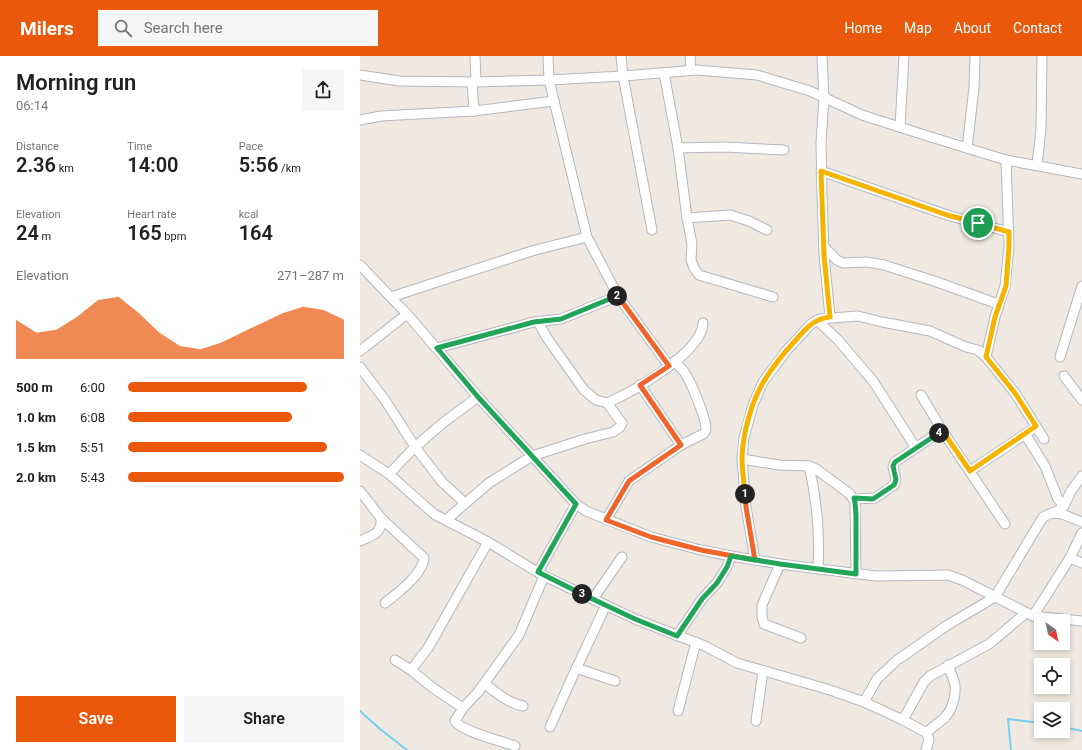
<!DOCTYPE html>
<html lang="en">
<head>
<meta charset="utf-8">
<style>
	body { margin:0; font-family:Roboto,sans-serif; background:#f6f6f6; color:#202124; height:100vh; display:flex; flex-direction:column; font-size:15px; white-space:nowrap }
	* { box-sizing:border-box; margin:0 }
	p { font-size:13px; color:#757577 }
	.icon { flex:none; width:22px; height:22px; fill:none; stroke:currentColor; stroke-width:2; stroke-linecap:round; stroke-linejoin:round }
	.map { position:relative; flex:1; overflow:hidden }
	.drawer { display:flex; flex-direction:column; background:#fff; width:360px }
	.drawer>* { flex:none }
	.needle { width:26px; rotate:147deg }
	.buttons { position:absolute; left:674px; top:558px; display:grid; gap:8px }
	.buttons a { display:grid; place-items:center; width:36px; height:36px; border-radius:0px; background:#fff; box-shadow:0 2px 6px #0003; font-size:20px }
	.pin { position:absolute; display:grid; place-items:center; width:34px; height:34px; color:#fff; margin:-17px; border:2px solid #fff; border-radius:50%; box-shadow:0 1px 4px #0007 }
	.km { position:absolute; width:20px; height:20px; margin:-10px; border-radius:50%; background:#222; color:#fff; font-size:11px; line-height:20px; text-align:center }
	.round { display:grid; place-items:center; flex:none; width:42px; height:42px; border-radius:0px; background:#f6f6f6 }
	.head { display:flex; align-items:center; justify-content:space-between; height:68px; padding:0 16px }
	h1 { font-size:22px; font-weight:600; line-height:30px }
	.stats { display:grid; grid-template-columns:repeat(3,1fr); gap:6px; height:68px; padding:4px 16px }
	.stats div { display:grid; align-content:center }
	.stats b { font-size:20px; font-weight:600 }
	.stats small { font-size:11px; font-weight:400 }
	.stats p { font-size:11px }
	.chart { height:112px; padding:8px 16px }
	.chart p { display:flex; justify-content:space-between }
	.chart svg { width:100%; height:72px; margin-top:4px; fill:#ea580c; opacity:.7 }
	.button { display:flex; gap:8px; margin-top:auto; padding:8px 16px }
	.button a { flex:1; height:46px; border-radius:0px; background:#ea580c; color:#fff; font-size:16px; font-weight:600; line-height:46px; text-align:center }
	.button a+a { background:#f6f6f6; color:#202124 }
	ul { padding:0 16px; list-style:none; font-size:13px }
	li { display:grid; grid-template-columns:64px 48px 1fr; align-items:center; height:30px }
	li i { height:10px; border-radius:5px; background:#ea580c }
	header { display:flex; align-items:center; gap:24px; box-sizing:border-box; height:56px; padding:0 20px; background:#ea580c; color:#fff }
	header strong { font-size:19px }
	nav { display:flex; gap:22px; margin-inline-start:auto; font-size:14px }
	.search { width:280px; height:36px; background:#f6f6f6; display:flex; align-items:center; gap:10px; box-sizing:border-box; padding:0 14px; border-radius:0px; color:#757577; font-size:15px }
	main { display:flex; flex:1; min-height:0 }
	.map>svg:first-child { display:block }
</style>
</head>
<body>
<header>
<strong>Milers</strong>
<div class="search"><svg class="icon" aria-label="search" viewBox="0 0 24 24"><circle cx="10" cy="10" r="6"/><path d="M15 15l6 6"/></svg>Search here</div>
<nav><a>Home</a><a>Map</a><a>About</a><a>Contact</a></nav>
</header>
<main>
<section class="drawer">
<div class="head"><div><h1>Morning run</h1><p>06:14</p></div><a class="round"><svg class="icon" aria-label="share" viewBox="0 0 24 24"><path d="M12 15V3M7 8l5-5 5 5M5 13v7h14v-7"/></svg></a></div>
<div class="stats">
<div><p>Distance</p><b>2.36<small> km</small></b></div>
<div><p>Time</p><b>14:00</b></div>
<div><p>Pace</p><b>5:56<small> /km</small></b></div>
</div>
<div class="stats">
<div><p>Elevation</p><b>24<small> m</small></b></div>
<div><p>Heart rate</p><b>165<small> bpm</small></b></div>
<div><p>kcal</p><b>164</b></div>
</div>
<div class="chart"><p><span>Elevation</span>271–287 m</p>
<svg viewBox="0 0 160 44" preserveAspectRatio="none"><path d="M0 44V20L10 28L20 26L30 18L40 8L50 6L60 16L70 28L80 36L90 38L100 34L110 28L120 22L130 16L140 12L150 14L160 20V44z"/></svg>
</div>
<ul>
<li><b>500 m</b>6:00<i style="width:83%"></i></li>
<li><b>1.0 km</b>6:08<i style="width:76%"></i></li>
<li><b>1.5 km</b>5:51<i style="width:92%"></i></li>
<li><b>2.0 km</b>5:43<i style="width:100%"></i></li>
</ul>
<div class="button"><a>Save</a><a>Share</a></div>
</section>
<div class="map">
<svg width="722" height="694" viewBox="0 0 722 694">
	<rect width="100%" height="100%" fill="#efe9e1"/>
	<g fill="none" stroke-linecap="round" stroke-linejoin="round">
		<!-- stream -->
		<g stroke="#75cff0" stroke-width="2">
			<path d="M0,655L20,673L47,694"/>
			<path d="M703,671L722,675"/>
			<path d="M651,694L648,663L681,667"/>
		</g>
		<!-- minor casing -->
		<g stroke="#b4b7c1" stroke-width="11">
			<g id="minor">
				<path d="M115,0L116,26"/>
				<path d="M188,0L189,24L227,181L258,240L309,310"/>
				<path d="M261,0L263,20L292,174"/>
				<path d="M330,0L331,14"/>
				<path d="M462,0L464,42L461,86L462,136L464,199L470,261"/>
				<path d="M304,17L318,92L327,162L332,188L331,204L334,212L339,219L413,241"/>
				<path d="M0,19L39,25L116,26L189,24L263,20L337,14L397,19L450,35L502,59L574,82L646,104L722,118"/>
				<path d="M112,26L114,55"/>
				<path d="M0,64L21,60L114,55L194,45"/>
				<path d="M540,71L544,0"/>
				<path d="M318,92L364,91L424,94"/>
				<path d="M607,92L614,32L615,0"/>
				<path d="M677,109L681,73L682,0"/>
				<path d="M461,115L587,159L649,176"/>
				<path d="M327,162L370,159L389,165L407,174"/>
				<path d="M464,191L477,204L483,207L507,206L524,209L574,225L638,248"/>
				<path d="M0,209L47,258L118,341L172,400L216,448L226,455L291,481L341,494L371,500L420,508L516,520L588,519L602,524L673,560L722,565"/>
				<path d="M31,241L175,194L227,181"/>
				<path d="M457,264L478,284L513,325L556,392"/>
				<path d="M178,266L187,282L224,334L236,344L247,347C272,336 342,297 343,267"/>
				<path d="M77,292L174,266L201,263L258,240"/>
				<path d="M0,295L47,258"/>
				<path d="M626,301L635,261L645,230L649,190L646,104"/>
				<path d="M700,301L722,230"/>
				<path d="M0,311L25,344L55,391L82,426L105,447"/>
				<path d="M704,320L722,344"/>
				<path d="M280,329L321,389"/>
				<path d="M561,339L582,374L645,468"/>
				<path d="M665,378L685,410L698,443L704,450"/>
				<path d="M0,399L29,418L74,458L128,486L184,520L275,563L345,590L377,607L470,634L504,646L543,664L567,677L569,684L566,694"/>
				<path d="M382,403L419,409L449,410L456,413L490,438L495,446L496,518"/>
				<path d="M449,410C457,444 460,478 458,513"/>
				<path d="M610,415L670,375"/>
				<path d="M29,418L55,391L84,366L118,341"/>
				<path d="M0,435L21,462L64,502C63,518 38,537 25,547"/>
				<path d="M494,443L515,442L534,429L536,424L533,411L535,406L582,374"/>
				<path d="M693,457L702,458L722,466"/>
				<path d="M86,464L129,427L172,400L225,383L253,376L260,371L262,367L247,347"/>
				<path d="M246,464L269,425L321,389L343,378C345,376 346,375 346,373C346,362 331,326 325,317C322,313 318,309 315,305"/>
				<path d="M0,485C13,479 22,478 21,462"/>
				<path d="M710,502L722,507"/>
				<path d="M395,504L386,451L382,403L384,382L393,349L403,326L427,294L452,267L460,263L498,260L522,266L570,275L606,291L618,294L626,301L655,337L684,383"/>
				<path d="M420,508L402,549V561L404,568L441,582"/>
				<path d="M178,516L216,448"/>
				<path d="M233,543L262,501"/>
				<path d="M673,560L710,502L722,477"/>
				<path d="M317,580L342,543L357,527L367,511L371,500"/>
				<path d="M35,604L51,614L73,632L103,652"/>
				<path d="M216,612L255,625"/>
				<path d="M51,614L68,592L128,486"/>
				<path d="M125,628C137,637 148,647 163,650"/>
				<path d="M504,646L517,623L536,605L586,570L635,541L683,461L697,455L704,450L711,435L722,420"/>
				<path d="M318,655L336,586"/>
				<path d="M543,664L564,626L570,620L629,588L666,557"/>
				<path d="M396,665L403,615"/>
				<path d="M190,671L210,626L246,549"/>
				<path d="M567,677C572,670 580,667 586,660C592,654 596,639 595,630C594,623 590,616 588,609"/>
				<path d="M155,690C142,685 102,676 95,665L103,652L118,636L159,579L184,520"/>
			</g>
		</g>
		<!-- minor -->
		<use href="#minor" stroke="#fff" stroke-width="9"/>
	</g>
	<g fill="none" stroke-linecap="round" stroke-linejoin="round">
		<!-- split-1 casing -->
		<g stroke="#fff" stroke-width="8">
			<path id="split-1" d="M385,438C384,426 382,413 382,401C383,378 391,346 404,325C412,312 423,298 434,286C445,274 452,263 470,261L464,199L461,115L587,159L618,167"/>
		</g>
		<!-- split-2 casing -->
		<g stroke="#fff" stroke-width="8">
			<path id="split-2" d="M257,240H258L309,310L280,329L321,389L269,425L246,464L291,481L341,494L395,504L386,451L385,438"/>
		</g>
		<!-- split-3 casing -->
		<g stroke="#fff" stroke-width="8">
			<path id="split-3" d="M222,538L178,516L216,448L118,341L77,292L174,266L201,263L257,240"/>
		</g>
		<!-- split-4 casing -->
		<g stroke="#fff" stroke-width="8">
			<path id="split-4" d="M222,538L275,563L317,580L342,543L357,527L367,511L371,500L420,508L496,518V459L495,446L494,442L513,443L534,429L536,424L533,410L535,406L579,377"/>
		</g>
		<!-- split-5 casing -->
		<g stroke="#fff" stroke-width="8">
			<path id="split-5" d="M579,377L582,374L610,415L676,370L655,337L626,301L635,261L646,230L649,190V176L618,167"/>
		</g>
		<!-- split-1 -->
		<use href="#split-1" stroke="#f5b400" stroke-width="5"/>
		<!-- split-2 -->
		<use href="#split-2" stroke="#f0652b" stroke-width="5"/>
		<!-- split-3 -->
		<use href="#split-3" stroke="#22a559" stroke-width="5"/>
		<!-- split-4 -->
		<use href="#split-4" stroke="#22a559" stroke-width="5"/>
		<!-- split-5 -->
		<use href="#split-5" stroke="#f5b400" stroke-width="5"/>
	</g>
</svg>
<div class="buttons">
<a><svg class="needle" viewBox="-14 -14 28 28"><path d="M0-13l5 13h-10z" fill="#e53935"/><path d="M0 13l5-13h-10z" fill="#757577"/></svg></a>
<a><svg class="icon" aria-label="locate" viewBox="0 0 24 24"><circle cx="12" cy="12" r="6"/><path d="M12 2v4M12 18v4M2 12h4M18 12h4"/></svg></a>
<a><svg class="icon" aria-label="layers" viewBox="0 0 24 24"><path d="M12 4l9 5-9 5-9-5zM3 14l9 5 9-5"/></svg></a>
</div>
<div class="pin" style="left:618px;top:167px;background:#1e9e55"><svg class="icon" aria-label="arrive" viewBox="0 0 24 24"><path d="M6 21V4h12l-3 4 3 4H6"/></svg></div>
<b class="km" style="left:385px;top:438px">1</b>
<b class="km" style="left:257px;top:240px">2</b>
<b class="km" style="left:222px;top:538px">3</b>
<b class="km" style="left:579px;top:377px">4</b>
</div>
</main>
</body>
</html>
